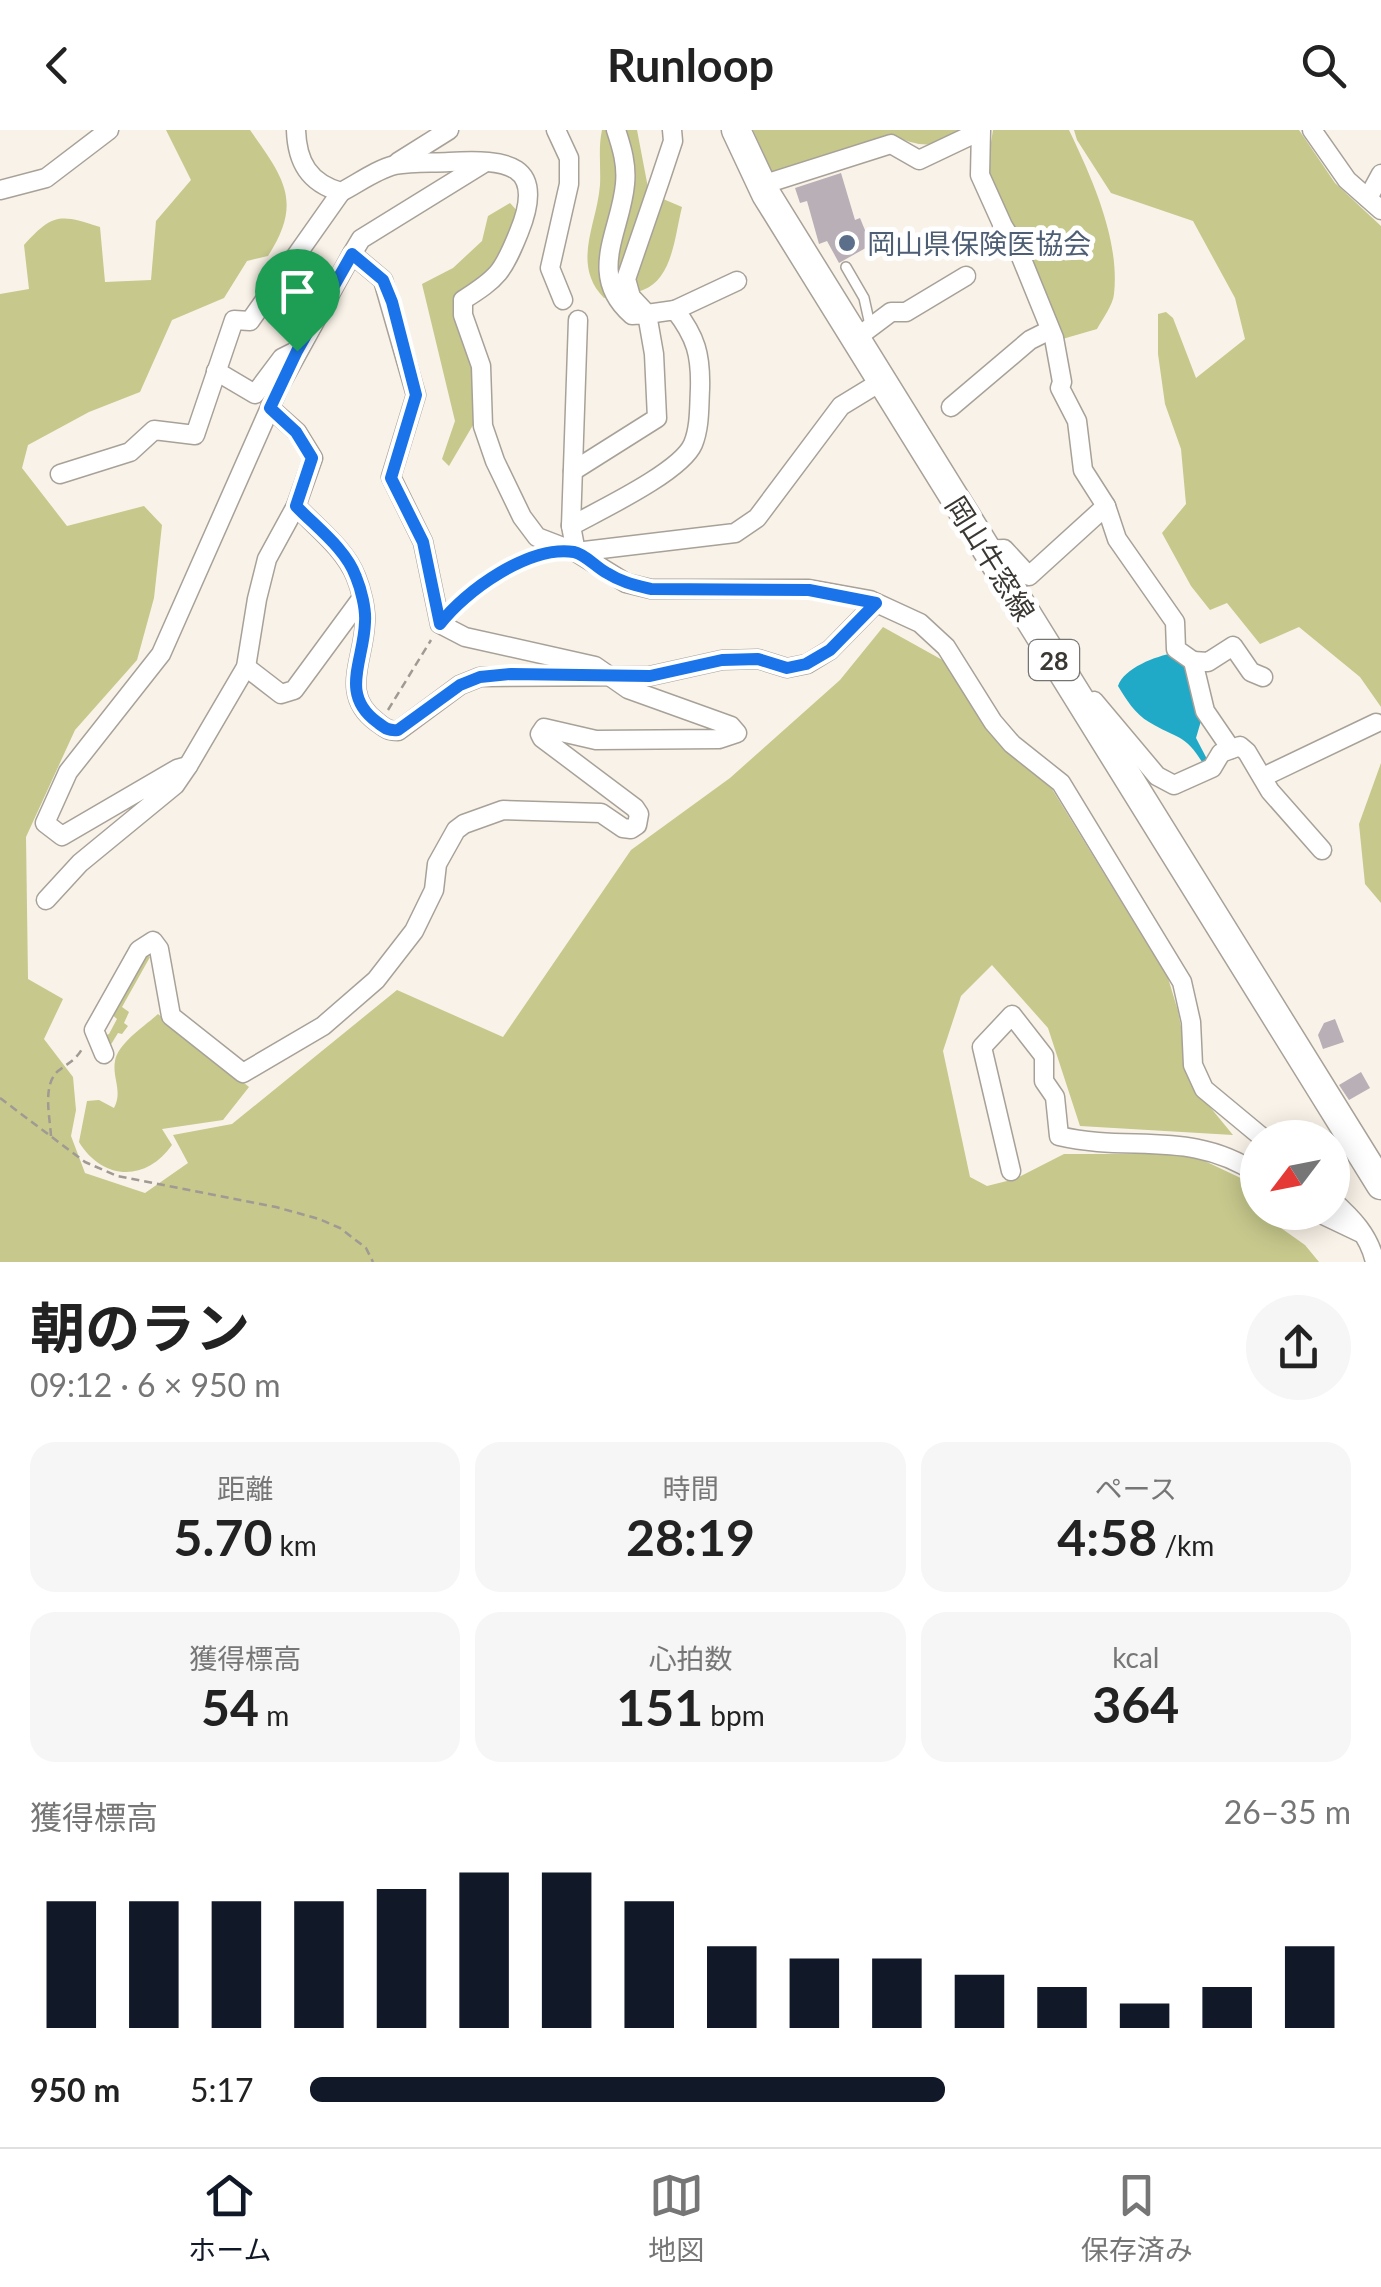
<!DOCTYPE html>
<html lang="ja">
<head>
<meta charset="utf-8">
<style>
	body { margin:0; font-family:Lato,"Noto Sans JP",sans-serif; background:#f6f6f6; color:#222; height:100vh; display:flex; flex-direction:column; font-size:38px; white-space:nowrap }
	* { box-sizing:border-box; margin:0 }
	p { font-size:32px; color:#767676 }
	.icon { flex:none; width:55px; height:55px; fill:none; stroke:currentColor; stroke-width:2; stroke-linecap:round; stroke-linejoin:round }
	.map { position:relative; height:1132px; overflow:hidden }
	.drawer { display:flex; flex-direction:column; background:#fff; flex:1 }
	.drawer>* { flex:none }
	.needle { width:65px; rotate:238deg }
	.fabs { position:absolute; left:1240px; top:990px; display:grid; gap:20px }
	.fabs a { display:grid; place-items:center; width:110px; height:110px; border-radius:50%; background:#fff; box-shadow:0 5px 25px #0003; font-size:50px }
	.pin { position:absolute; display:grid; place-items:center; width:85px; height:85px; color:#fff; margin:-102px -42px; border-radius:50% 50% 50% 0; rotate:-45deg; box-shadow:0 0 10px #0007 }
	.pin .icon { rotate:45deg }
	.round { display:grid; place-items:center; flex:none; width:105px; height:105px; border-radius:52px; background:#f6f6f6 }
	.headline { display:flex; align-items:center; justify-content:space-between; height:170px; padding:0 30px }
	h1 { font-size:55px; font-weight:700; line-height:75px }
	.metrics { display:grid; grid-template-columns:repeat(3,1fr); gap:15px; height:170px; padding:10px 30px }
	.metrics div { display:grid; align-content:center; border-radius:25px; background:#f6f6f6; text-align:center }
	.metrics b { font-size:50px; font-weight:700 }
	.metrics small { font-size:28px; font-weight:400 }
	.metrics p { font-size:28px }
	.chart { height:280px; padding:20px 30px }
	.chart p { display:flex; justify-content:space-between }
	.chart svg { width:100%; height:180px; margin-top:10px; stroke:#111827; stroke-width:6 }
	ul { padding:0 30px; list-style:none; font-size:32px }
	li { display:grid; grid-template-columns:160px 120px 1fr; align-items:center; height:75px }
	li i { height:25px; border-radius:12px; background:#111827 }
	header { display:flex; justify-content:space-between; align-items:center; height:130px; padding:0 30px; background:#fff; font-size:45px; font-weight:700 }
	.tab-bar { display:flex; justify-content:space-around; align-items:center; height:140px; border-top:2px solid #e0e0e0; background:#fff; font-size:28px; color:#767676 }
	.tab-bar a { display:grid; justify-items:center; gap:5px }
	.tab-bar .current { color:#111827 }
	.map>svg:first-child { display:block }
</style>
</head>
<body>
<header><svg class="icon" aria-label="back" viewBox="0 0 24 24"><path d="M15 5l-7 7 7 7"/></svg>Runloop<svg class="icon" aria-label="search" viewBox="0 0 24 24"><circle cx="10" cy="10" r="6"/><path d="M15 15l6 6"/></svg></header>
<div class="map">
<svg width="1381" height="1132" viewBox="0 0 1381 1132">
	<rect width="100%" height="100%" fill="#f9f2e8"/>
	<!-- green -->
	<g fill="#c6c88c">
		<path d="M166,0H250C284,48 303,72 268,126L247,131L224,168L172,190L140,262L89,282L28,315L22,338L67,396L144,376L162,395L154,468L137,530L75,600L26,707L28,849L63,869L44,909L73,947L76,980L71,1006L85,1043L145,1063L188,1033L173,1005L232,994L397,860L503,907L631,720L730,648L840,550L883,497L946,532L994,608L1052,659L1168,848L1178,881L1192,955L1233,1005L1080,996L1048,898L992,835L961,866L943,921L970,1047L987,1056L1015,1049L1064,1024H1190L1247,1051L1251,1077L1305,1115L1319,1132H0V164L29,159L24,115C53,83 60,84 100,97L105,152L151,150L156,91L191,50Z"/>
		<path d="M602,0H637L649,63L682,77C675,104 673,149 643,160C631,165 616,165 604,168C571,134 597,95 600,55C601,37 598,18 602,0Z"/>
		<path d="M753,0H970C936,17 925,20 890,4L789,41L772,42Z"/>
		<path d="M993,0H1069C1092,48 1120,110 1114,164C1113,175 1103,188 1097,199L1059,210L986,43Z"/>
		<path d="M1074,0H1299L1335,53L1381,96V577L1360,547L1299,497L1260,514L1227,473L1210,480L1191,456L1162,403L1186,374L1181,319L1165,274L1158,224V184L1166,182L1173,188L1196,248L1245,209L1235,168L1193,91L1111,63L1077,10Z"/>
		<path d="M510,73L519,83L492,144L458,163L475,238L473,295L449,336L442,329L455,291L422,154L453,138L482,111L488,86Z"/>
		<path d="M1381,633V773L1365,754L1359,694Z"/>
		<path d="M142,823L150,827L122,877L129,882L124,893L128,896L122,904L118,903L107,921L102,907L109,904L117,889L109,882Z"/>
		<path d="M158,884L249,957L223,990L162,999L172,1015C146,1052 103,1051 79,1012L87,971L99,970L114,978C123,961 112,948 115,931C118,913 145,896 158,884Z"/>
	</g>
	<!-- water -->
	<path fill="#21a9c8" d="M1174,523L1183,529L1201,591L1196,608L1208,631L1204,635C1184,602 1178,610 1149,592C1135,584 1126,569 1118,556C1124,538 1156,526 1174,523Z"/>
	<!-- building -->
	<g fill="#b8afb7">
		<path d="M841,43L855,90L860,88L871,115L839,133L827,111L819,114L807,71L800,73L795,58Z"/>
		<path d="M1335,889L1344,912L1323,919L1318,905L1324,893Z"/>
		<path d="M1361,942L1370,958L1349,970L1339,955Z"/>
	</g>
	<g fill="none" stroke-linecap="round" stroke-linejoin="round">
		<!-- service casing -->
		<g stroke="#a8a198" stroke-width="12">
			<path id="service" d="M846,137L864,168L870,195"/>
		</g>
		<!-- minor casing -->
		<g stroke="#a8a198" stroke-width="21">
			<g id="minor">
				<path d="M296,0C297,32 309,53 341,62C357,54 377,39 395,35C412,32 432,33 449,32C507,29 547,33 519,102C503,142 498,148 463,170V185L481,236L483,296L495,331L522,387L537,407L576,422L626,453L651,459H809L870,470L920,493L946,517L993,592L1012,614L1061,653L1182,852L1191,892L1193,935L1204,959L1263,1008"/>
				<path d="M556,0L569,28V54L550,138L563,170"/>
				<path d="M981,0L980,45L1003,96L1019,122L1054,208L1062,252L1060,258L1077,291L1083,340L1106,376L1029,446L1004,419L985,420"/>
				<path d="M1312,0L1347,50L1381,80"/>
				<path d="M398,32L449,0"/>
				<path d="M762,55L891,14L919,30L980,1"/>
				<path d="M0,60L46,48L109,0"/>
				<path d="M1368,68L1381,44"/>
				<path d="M675,180L737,151"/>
				<path d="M855,209L891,182H906L966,146"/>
				<path d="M216,241L255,264L282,228L292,223"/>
				<path d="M951,277L1030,210L1050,200"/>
				<path d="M573,341L657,288L654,224L647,184L632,185C586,145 621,101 625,54C627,35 622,18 616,0"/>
				<path d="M60,344L130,322L154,300L195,305L234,190L250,191L341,62"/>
				<path d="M296,376C316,397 345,419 356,447C361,459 366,479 365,492C364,531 339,564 377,592C385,598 388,601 398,601L460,555L480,547L650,546L722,530L758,529L787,538L807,534L830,520L876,473"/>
				<path d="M1106,376L1117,409L1175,492L1176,519L1193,531"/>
				<path d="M571,396L578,190"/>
				<path d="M576,422L571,396C600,380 681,342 693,314C700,297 699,277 700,259C701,225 696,207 675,180L647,184L631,167L626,149L660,50L673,11L672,0"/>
				<path d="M576,422L735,403L757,388L841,276L882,251"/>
				<path d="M246,537L281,564L294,560L361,469"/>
				<path d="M1090,574L1094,571L1157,646L1174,655L1212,638L1221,623L1240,616L1247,622L1270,661L1322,720"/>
				<path d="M1231,619L1205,581L1193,531L1208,532L1233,516L1251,542L1263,547"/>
				<path d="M188,636L246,537L257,469L267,429L296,376L313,328L297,302L270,278"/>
				<path d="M1263,647L1376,593"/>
				<path d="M46,770L80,733L175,655L188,636L177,639L62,706L45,693L68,642L161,524L280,255L352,124L361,109L484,33"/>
				<path d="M104,924L94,900L139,820L153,811L159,819L171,886L243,943L323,896L376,850L414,801L434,760L437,734L456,700L464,694L503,680L601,683L623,698L631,699L637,695L639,684L635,678L542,608L540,604L544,598L596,610L719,609L737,603L731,596L628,559L595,536L465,507L440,494L423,412L391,347L416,265L383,150L352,124"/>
				<path d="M1011,1041L982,917L1012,885L1044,926V951L1055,967L1059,1006C1131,1023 1191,999 1258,1044"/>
				<path d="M1332,1070C1352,1088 1369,1105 1375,1132"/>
				<path d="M1317,1082L1359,1102"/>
			</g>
		</g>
		<!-- primary casing -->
		<g stroke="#a8a198" stroke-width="31">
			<path id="primary" d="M736,0L766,64L1381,1055"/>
		</g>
		<!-- path -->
		<g stroke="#9f9a93" stroke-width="2.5" stroke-dasharray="8 5" stroke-linecap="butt">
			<path d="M452,479C475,451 511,436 544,426"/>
			<path d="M388,580L431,510"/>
			<path d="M0,968L85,1032L117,1046L276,1077L319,1089L340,1098L366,1118L373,1132"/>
			<path d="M51,1006C50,987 42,955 58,941C68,933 75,931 82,919"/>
		</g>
		<!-- service -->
		<use href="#service" stroke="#fff" stroke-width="9"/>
		<!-- minor -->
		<use href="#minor" stroke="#fff" stroke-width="18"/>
		<!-- primary -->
		<use href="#primary" stroke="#fff" stroke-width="28"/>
	</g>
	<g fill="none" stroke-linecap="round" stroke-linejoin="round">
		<!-- route casing -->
		<g stroke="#fff" stroke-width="20">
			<path id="route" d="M352,124L383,150L392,172L416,265L391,348L423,412L440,494C465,461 529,415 574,422C585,424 597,438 607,443C621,452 635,455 651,459L809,460L876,473L830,520L806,534L787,538L758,529L722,530L650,546L511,544L480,547L460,555L398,600C388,601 385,598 377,592C339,564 364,531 365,492C366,479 361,459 356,447C346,419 316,397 296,376L312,328L296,302L270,278L297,221Z"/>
		</g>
		<!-- route -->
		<use href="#route" stroke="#1a73e8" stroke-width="12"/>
	</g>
	<!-- markers -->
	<circle fill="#5c6f8a" stroke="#fff" stroke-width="4" cx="847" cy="113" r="10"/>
	<g text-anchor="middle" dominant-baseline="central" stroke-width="10" stroke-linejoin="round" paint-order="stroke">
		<!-- shield labels -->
		<rect fill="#fff" stroke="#767471" stroke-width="2.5" x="1029" y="510" width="50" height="40" rx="8"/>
		<g font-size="25" font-weight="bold" fill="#3b3834">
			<text x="1054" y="530">28</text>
		</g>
		<!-- service labels -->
		<g font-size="28" fill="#4e5e75" stroke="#fff" text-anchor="start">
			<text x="867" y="113">岡山県保険医協会</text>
		</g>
		<!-- street labels -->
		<g font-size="28" fill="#3b3834" stroke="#fff">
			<text transform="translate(991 428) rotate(58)">岡山牛窓線</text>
		</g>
	</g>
</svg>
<div class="fabs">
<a><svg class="needle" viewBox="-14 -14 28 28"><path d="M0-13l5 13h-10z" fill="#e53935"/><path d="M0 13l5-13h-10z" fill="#767676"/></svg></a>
</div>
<div class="pin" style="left:297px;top:221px;background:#1e9e55"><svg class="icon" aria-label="arrive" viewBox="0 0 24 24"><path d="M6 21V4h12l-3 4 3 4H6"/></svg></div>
</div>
<section class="drawer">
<div class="headline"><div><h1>朝のラン</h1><p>09:12 · 6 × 950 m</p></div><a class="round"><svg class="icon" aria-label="share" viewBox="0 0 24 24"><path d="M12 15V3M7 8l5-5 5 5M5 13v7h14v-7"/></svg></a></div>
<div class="metrics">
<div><p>距離</p><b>5.70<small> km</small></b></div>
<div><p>時間</p><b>28:19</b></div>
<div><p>ペース</p><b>4:58<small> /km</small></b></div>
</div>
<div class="metrics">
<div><p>獲得標高</p><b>54<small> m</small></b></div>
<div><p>心拍数</p><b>151<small> bpm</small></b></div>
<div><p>kcal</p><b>364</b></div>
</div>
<div class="chart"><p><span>獲得標高</span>26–35 m</p>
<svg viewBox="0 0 160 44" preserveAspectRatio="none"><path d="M5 44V13M15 44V13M25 44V13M35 44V13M45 44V10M55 44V6M65 44V6M75 44V13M85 44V24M95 44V27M105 44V27M115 44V31M125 44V34M135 44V38M145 44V34M155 44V24"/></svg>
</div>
<ul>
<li><b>950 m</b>5:17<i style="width:61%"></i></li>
</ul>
</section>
<nav class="tab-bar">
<a class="current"><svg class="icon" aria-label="home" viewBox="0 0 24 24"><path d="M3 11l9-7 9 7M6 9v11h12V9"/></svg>ホーム</a>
<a><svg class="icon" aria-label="map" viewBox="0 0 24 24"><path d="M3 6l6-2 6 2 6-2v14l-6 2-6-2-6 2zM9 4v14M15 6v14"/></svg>地図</a>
<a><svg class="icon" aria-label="saved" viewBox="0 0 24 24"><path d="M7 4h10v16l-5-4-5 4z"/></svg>保存済み</a>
</nav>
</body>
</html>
